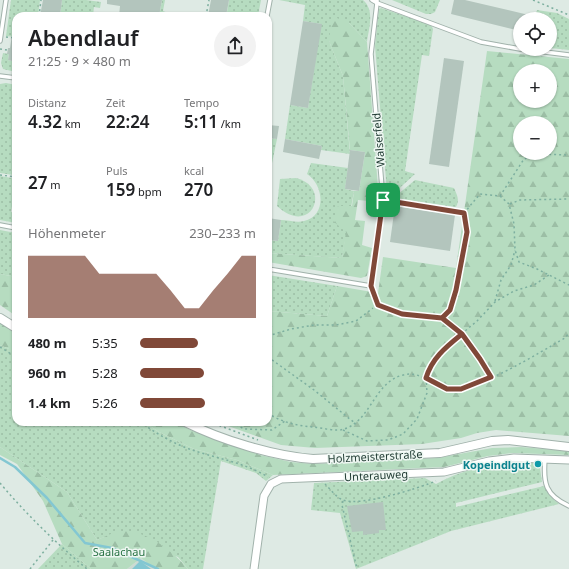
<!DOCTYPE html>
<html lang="de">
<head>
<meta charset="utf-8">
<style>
	body { margin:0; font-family:"Noto Sans",sans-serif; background:#f2f2f2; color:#202124; height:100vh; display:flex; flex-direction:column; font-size:15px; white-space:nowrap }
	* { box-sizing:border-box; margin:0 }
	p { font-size:13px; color:#757577 }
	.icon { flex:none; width:22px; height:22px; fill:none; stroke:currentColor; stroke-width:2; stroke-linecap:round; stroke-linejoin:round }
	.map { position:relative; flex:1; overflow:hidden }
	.panel { position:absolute; left:12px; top:12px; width:260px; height:414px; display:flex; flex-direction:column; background:#fff; border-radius:12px; box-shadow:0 1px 3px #0004 }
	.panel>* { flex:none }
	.buttons { position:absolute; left:513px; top:12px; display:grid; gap:8px }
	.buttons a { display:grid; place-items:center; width:44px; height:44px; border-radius:50%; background:#fff; box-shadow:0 1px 3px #0004; font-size:20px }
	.pin { position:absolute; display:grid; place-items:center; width:34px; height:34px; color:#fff; margin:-17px; border-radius:8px; box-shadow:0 2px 6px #0006 }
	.round { display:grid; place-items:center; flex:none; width:42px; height:42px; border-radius:21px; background:#f2f2f2 }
	.summary { display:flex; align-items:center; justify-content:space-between; height:68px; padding:0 16px }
	h1 { font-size:22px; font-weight:600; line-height:30px }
	.metrics { display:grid; grid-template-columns:repeat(3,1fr); gap:6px; height:68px; padding:4px 16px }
	.metrics div { display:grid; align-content:center }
	.metrics b { font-size:17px; font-weight:600 }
	.metrics small { font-size:11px; font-weight:400 }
	.metrics p { font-size:11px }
	.chart { height:112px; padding:8px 16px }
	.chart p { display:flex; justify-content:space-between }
	.chart svg { width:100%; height:72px; margin-top:4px; fill:#804838; opacity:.7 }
	ul { padding:0 16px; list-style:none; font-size:13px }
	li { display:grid; grid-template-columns:64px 48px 1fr; align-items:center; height:30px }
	li i { height:10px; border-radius:5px; background:#804838 }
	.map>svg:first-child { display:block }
</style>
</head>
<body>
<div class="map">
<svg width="569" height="569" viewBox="0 0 569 569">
	<defs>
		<pattern id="grass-dots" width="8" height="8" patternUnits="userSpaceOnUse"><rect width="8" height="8" fill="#b6dcc0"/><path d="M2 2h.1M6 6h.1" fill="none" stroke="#9cbea5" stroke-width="1.8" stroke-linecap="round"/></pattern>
		<pattern id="forest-firs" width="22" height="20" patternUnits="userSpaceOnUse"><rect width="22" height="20" fill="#b6dcc0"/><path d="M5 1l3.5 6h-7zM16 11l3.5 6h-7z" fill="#9cbea5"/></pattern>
	</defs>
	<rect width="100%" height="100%" fill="#deeae4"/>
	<!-- built -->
	<path fill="#ccdad3" d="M141,558L155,569H127Z"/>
	<!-- grass -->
	<g fill="url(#grass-dots)">
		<path d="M11,0H40L38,16H16V37L6,36Z"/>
		<path d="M62,0H86L101,2L100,8L94,7L93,16H60Z"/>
		<path d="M162,0H165L163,11L168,13V16H159Z"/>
		<path d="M229,0H261L258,16L227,12Z"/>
		<path d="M279,0H363C375,10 369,28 367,42L349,23L329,41L343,76L350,154L321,150L322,146L285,139L290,105L308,108L321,24L303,21L305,5Z"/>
		<path d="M392,0H440L435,12L431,14H426Z"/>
		<path d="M381,8L431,25L433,29L429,56L422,55L405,171L415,174L392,195L387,192L375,46L379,9Z"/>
		<path d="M537,10L557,13L569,19V50L550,48V19H534Z"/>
		<path d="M3,53L9,54L8,60L16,62V72L3,69L1,63Z"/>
		<path d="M6,83L16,85V173L13,172V175L0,173V84Z"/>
		<path d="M268,138L277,139L270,173L268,172Z"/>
		<path d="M311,163L348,168L345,189L354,191L342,258L268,253V240L278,241L281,220C288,220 297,223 304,221C327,216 324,185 307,174Z"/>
		<path d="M0,176L12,178V182L16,183L11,212L16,213V223L0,220Z"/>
		<path d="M296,178C333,187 311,238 277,206L280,179Z"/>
		<path d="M415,180L454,188C457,195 460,200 456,207L399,199L397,195Z"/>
		<path d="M0,230L16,233V277L0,274Z"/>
		<path d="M268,275L337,286L327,316L268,311Z"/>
		<path d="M0,345L9,349H16V422H144L159,432L194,449L237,460L273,475L266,481L256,473L221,461L203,569H188L178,557L110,535L97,540L67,492L0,447Z"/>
		<path d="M519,461H539L542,482L456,503V507L544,486L552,498L559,504L451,531L356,569L340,513L311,510L314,483L425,478L436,484C462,470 490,463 519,461Z"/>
		<path d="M62,544L91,569H38Z"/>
	</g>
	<!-- forest -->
	<g fill="url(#forest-firs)" fill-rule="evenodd">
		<path d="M332,16L349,23L367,42L379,202L358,200L355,220L365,221L362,245L372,248L367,276L361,278L268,262V253L342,258L346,232L333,221L338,206H352L354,191H359L365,152L350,150L343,76L329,41Z"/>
		<path d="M487,51L569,59V436L496,430L477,433L461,438L422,444L315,448L281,445L217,422H268V311L327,316L337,286L378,293L383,257L456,268ZM520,71H550V101H520ZM520,123H550V153H520Z"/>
		<path d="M0,274L16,277V316L0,305Z"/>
		<path d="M0,320L16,332V349H9L0,345Z"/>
		<path d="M144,422H174L193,431L260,455L291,462L313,464L437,458L492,448L521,447L569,451V455L513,453L488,456L444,467L273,475L237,460L194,449L159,432Z"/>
		<path d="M0,447L67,492L97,540C105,537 113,532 121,531C147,530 173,551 188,569H155L141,558L127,569H91L62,544L43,501L17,464L0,455Z"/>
	</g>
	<!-- water -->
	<path fill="#83c7d2" d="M140,561L151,569H132Z"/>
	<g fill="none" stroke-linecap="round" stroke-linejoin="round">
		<!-- stream -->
		<path stroke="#83c7d2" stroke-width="2.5" d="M0,458L15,467L47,498L85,543L112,548L158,569"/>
	</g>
	<!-- building -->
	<g fill="#b3c5bd">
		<path d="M43,0H62L60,16H40Z"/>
		<path d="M107,0H162L159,16H119L120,6L107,4Z"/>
		<path d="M211,0H229L226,16H208Z"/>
		<path d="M454,0H465L533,16V19H520V31L451,14Z"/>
		<path d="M303,21L322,24L308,108L290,105Z"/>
		<path d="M12,35H16V62L8,60L9,54H7L8,48H10Z"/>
		<path d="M444,58L464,61L449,167L429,164Z"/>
		<path d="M268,125L279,126L277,139L268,138Z"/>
		<path d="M285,139L322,146L319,159L283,152Z"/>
		<path d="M350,150L365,152L359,191L345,189Z"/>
		<path d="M395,206L455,215L450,251L390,242Z"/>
		<path d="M268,218L281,220L278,241L268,240Z"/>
		<path d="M383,502L386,530H379V533L363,535V531L352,532L347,506Z"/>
	</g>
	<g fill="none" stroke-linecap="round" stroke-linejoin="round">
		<!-- service casing -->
		<g stroke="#a1b2ab" stroke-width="5.5">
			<g id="service">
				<path d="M372,0L377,3L371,54L383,200L371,286L377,305"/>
				<path d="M377,0V3L481,42L520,49"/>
				<path d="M267,16L270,0"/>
				<path d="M0,41L6,0"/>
				<path d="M521,49L569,55"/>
				<path d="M0,76L16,78"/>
				<path d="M0,225L16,228"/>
				<path d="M268,269L371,286"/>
				<path d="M545,459C543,483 545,495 569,506"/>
			</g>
		</g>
		<!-- minor casing -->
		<g stroke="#a1b2ab" stroke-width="9">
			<path id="minor" d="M254,569L264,496L271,484L281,479L444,472L489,461L514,458L569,460"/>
		</g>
		<!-- tertiary casing -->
		<g stroke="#a1b2ab" stroke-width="10">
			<g id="tertiary">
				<path d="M0,318L16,328"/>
				<path d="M185,422C221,440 273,456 313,459L440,453L492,441L508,440L569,447"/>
			</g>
		</g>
		<!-- path -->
		<g stroke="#7daf9f" stroke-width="1.5" stroke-dasharray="2 3" stroke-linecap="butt">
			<path d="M533,0L569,15"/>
			<path d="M227,14L243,16"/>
			<path d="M39,16L41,0"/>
			<path d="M206,16L209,0"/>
			<path d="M6,37L16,38"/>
			<path d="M0,49L7,50"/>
			<path d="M0,175L16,177"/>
			<path d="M500,196L524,159L540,154L569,155"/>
			<path d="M389,201L464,213L467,232L456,290L450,310L442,318"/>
			<path d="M510,204L520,200L569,199"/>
			<path d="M464,213L480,194L500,196L509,204L514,224L515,250L519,262L537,269L569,285"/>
			<path d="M495,301L501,280L511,265L515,250"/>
			<path d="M383,307L402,314L442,318L462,334L480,359L491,377"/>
			<path d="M268,336L291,329L314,325H336L356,321L373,308"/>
			<path d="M0,347L16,357"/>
			<path d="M268,357L314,390L356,424"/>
			<path d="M268,413C280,422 298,426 314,427C323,428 336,432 344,429C371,421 374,382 403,375C421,370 435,387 449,389C477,392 540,352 565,338L569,333"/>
			<path d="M140,422C157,434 176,445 195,451C220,459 245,463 268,477"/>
			<path d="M210,422L258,440"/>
			<path d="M232,422L244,429L272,430L285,421"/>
			<path d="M343,430L367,441L388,440L403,434L417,419L427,393L426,377L430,365L446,347L477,321L495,302L514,291L534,285L549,275"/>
			<path d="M0,483C27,515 55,542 87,569"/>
			<path d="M325,484C330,489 337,498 343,500C360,507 419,488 436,481"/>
			<path d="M343,501L342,505L357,569"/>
			<path d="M30,569L53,540"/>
		</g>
		<!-- service -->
		<use href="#service" stroke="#fff" stroke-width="3.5"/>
		<!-- minor -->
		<use href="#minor" stroke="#fff" stroke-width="7"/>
		<!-- tertiary -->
		<use href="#tertiary" stroke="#fff" stroke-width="8"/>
	</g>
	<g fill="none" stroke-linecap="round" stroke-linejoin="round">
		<!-- route casing -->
		<g stroke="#fff" stroke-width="8">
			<path id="route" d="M383,200L371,286L378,305L402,314L442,318L462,334L480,359L491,377L461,389H447L426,378C432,358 446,347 462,334L442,318L450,310L456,290L467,232L464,213L383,200"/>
		</g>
		<!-- route -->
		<use href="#route" stroke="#804838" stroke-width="5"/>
	</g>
	<!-- markers -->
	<circle fill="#0f9aa8" stroke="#eef7f2" stroke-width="1.5" cx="538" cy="464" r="4"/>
	<g text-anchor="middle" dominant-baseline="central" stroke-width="3" stroke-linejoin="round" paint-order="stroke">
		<!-- street labels -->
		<g font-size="11" fill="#1f3a32" stroke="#eef7f2">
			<text transform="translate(378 140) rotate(-95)">Walserfeld</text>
			<text transform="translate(375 456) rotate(-3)">Holzmeisterstraße</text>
			<text transform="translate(376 475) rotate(-3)">Unterauweg</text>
		</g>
		<!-- culture labels -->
		<g font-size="11" font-weight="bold" fill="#0d838f" stroke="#eef7f2" text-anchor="end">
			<text x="530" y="464">Kopeindlgut</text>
		</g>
		<!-- park labels -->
		<g font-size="11" fill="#287244" stroke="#eef7f2">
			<text x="119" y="551">Saalachau</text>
		</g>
	</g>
</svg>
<div class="buttons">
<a><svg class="icon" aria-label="locate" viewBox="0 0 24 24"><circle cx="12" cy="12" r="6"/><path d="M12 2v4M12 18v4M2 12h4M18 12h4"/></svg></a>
<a>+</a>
<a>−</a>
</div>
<div class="pin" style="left:383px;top:200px;background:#1e9e55"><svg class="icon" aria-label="arrive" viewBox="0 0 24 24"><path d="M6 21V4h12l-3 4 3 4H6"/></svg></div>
<section class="panel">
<div class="summary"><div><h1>Abendlauf</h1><p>21:25 · 9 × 480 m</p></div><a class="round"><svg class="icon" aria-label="share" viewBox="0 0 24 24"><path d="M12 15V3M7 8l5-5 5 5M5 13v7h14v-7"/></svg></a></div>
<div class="metrics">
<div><p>Distanz</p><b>4.32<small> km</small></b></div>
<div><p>Zeit</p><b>22:24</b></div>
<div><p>Tempo</p><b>5:11<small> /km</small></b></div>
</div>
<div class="metrics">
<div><b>27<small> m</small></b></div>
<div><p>Puls</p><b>159<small> bpm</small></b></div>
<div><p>kcal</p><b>270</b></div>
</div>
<div class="chart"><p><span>Höhenmeter</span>230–233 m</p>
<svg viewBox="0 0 160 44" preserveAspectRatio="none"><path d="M0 44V6L10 6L20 6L30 6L40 6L50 17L60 17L70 17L80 17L90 17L100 27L110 38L120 38L130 27L140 17L150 6L160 6V44z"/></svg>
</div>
<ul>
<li><b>480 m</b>5:35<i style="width:50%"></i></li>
<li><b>960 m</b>5:28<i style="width:55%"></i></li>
<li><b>1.4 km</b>5:26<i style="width:56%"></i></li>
</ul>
</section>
</div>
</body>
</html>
